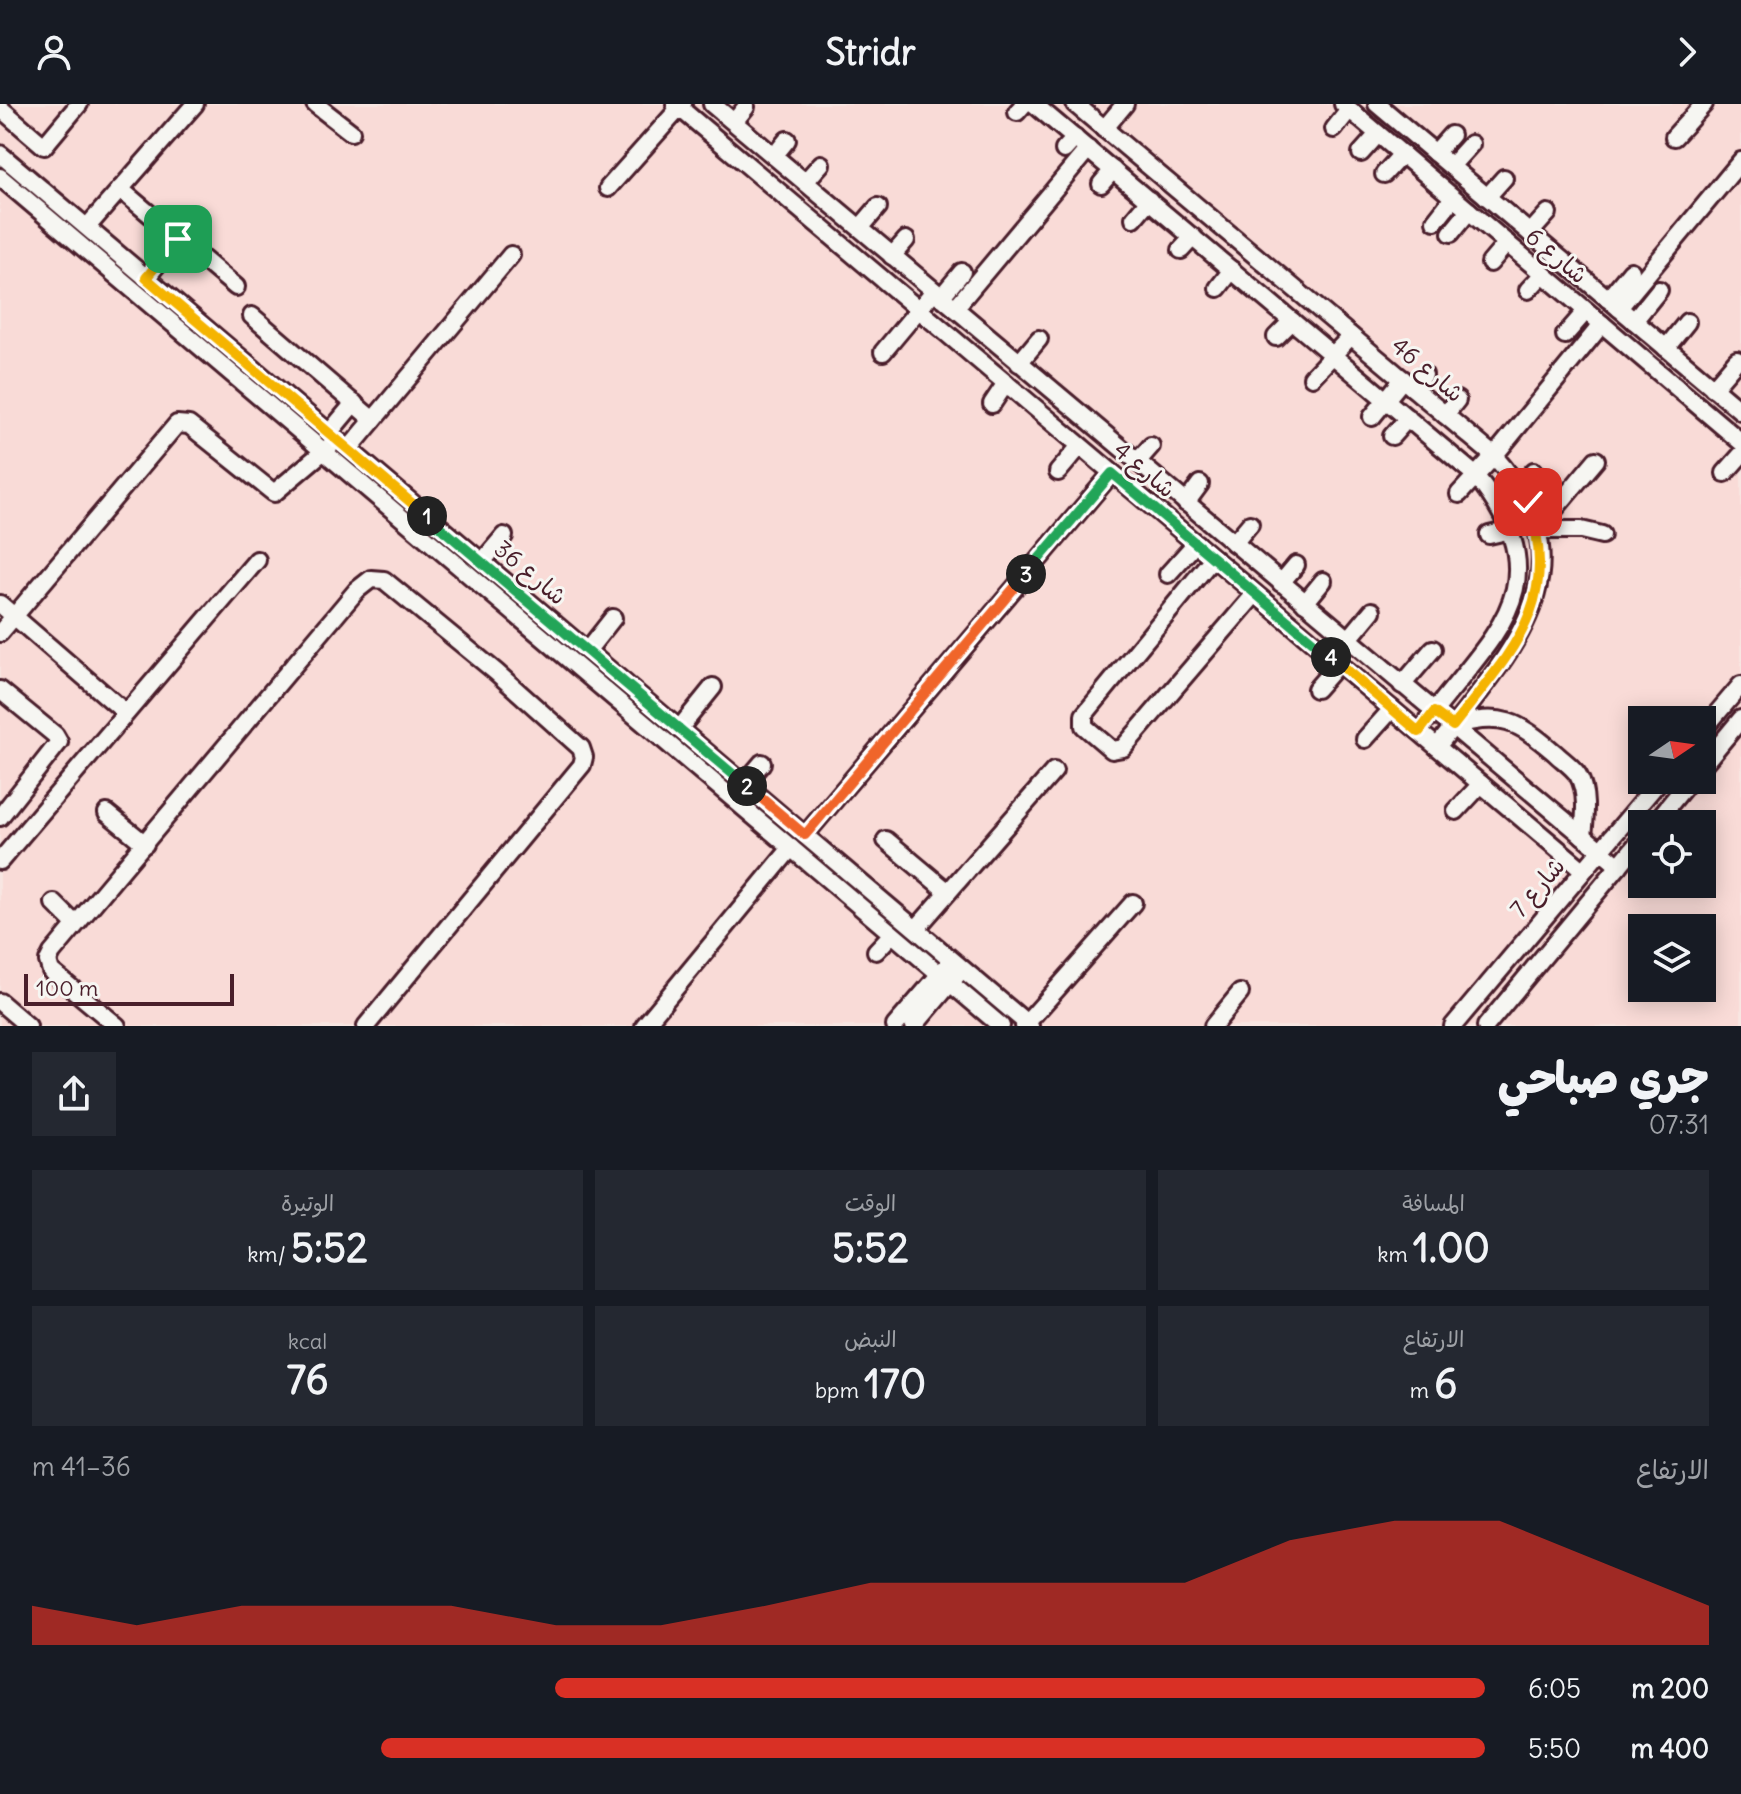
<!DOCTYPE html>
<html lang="ar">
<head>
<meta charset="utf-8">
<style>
	body { margin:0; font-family:Delius,"Playpen Sans Arabic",sans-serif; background:#242831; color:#f1f3f6; direction:rtl; height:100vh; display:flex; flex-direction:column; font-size:30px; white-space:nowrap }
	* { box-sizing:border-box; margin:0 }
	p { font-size:26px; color:#9ea1a6 }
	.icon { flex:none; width:44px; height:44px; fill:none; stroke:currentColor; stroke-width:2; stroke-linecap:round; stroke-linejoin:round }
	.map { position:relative; height:922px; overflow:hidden; direction:ltr }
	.details { display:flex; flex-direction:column; background:#171b24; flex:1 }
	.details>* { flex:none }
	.needle { width:52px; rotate:77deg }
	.controls { position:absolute; left:1628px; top:602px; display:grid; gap:16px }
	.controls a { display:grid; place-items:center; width:88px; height:88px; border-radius:0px; background:#171b24; box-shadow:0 4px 20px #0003; font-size:40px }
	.scale { position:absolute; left:24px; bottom:20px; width:210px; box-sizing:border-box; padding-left:8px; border:4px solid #4a1f2b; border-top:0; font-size:22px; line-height:28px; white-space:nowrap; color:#4a1f2b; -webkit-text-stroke:6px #f6f6f2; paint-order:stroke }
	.pin { position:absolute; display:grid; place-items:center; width:68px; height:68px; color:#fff; margin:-34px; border-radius:16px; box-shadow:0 4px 12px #0006 }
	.km { position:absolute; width:40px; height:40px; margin:-20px; border-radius:50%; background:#222; color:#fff; font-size:22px; line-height:40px; text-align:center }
	.round { display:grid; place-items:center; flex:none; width:84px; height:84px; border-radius:0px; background:#242831 }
	.headline { display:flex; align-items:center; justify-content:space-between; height:136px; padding:0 32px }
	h1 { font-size:44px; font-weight:800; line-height:60px }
	.figures { display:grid; grid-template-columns:repeat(3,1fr); gap:12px; height:136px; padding:8px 32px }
	.figures div { display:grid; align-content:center; border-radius:0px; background:#242831; text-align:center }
	.figures b { font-size:40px; font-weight:800 }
	.figures small { font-size:22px; font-weight:400 }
	.figures p { font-size:22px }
	.chart { height:224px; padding:16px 32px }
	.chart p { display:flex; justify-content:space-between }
	.chart svg { width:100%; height:144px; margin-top:8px; fill:#d93025; opacity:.7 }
	ul { padding:0 32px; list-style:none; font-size:26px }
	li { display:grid; grid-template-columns:128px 96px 1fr; align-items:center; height:60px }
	li i { height:20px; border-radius:10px; background:#d93025 }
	header { display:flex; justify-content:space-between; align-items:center; height:104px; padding:0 32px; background:#171b24; font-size:36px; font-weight:800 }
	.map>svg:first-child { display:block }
</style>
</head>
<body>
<header><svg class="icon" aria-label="forward" viewBox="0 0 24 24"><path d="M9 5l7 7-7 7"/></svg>Stridr<svg class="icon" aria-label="person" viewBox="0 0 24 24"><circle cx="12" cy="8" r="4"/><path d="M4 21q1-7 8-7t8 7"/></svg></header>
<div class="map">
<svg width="1741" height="922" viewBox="0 0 1741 922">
	<rect width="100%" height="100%" fill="#f8e6e2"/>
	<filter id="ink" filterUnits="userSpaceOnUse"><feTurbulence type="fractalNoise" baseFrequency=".0125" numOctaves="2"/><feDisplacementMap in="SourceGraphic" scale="16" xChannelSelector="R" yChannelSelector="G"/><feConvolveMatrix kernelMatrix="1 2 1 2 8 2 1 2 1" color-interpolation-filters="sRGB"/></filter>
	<g filter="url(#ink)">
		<!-- built -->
		<path fill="#f9dbd7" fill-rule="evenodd" d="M0,0H1741V922H0ZM1642,616H1702V676H1642ZM1642,720H1702V780H1642ZM1642,824H1702V884H1642Z"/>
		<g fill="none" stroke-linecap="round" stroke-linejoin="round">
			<!-- minor casing -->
			<g stroke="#4a1f2b" stroke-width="22">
				<g id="minor">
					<path d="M315,0L351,28"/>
					<path d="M675,0L1583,766"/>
					<path d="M712,0L1619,762"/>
					<path d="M1034,0L1475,371C1563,479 1496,527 1429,614"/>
					<path d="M1075,0L1494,352C1596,465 1510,548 1437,643"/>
					<path d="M1343,0L1741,338"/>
					<path d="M1377,0L1741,307"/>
					<path d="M0,4L44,42L79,0"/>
					<path d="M1017,8L1024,0"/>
					<path d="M734,18L746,3"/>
					<path d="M1104,25L1125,0"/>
					<path d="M1334,25L1349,6"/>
					<path d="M1674,33L1704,0"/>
					<path d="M1064,46L1075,34"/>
					<path d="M1361,49L1378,30"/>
					<path d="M1435,49L1451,31"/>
					<path d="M0,50L1030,922"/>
					<path d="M774,52L787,36"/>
					<path d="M1451,62L1471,40"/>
					<path d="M1384,70L1402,50"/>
					<path d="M0,73L1001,922"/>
					<path d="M805,78L821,60"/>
					<path d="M1101,80L1113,66"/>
					<path d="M608,84L683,0"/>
					<path d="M120,85L236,183"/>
					<path d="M1487,93L1504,74"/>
					<path d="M1134,114L1149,96"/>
					<path d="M1435,117L1453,94"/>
					<path d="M87,123L195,0"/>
					<path d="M860,124L878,103"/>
					<path d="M1451,129L1469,107"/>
					<path d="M1530,129L1548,109"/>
					<path d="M1181,146L1193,133"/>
					<path d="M892,152L906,136"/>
					<path d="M1490,159L1507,139"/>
					<path d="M146,174L178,135"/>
					<path d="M1218,184L1232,166"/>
					<path d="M1528,186L1543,170"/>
					<path d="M941,193L962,168"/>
					<path d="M1608,195L1631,167"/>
					<path d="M955,204L1088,45"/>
					<path d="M1619,204L1741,57"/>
					<path d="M252,212L373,316"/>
					<path d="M1634,217L1659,186"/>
					<path d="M1565,231L1586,207"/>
					<path d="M1276,233L1292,217"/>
					<path d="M1666,244L1687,218"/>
					<path d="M883,248L934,187"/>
					<path d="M1019,259L1039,235"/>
					<path d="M1312,273L1351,232"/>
					<path d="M1413,284L1424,271"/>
					<path d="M1713,284L1737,256"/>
					<path d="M992,300L1006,279"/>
					<path d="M1445,311L1457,296"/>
					<path d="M1372,313L1403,275"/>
					<path d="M329,329L354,299"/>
					<path d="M1392,332L1408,314"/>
					<path d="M349,345L511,151"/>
					<path d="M1137,358L1151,342"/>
					<path d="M1058,368L1080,342"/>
					<path d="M1725,369L1741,351"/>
					<path d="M1519,384L1534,367"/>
					<path d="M1459,390L1494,352L1602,220"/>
					<path d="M1186,399L1200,380"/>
					<path d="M1537,426L1596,356"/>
					<path d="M1537,426H1581L1602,431"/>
					<path d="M1489,431L1511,426"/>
					<path d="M1234,439L1250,420"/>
					<path d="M1213,454L1084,611V622L1112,646L1123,644L1255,490"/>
					<path d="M482,458L504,432"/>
					<path d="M1168,470L1196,439"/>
					<path d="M1281,479L1296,461"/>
					<path d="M1305,499L1323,477"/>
					<path d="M0,500L126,609"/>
					<path d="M0,529L177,320L189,321L274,389L331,341"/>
					<path d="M1348,536L1372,507"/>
					<path d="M587,547L613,514"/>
					<path d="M1402,581L1433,545"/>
					<path d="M1316,585L1338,560"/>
					<path d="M0,586L55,631L59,638L0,713"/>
					<path d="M1453,622C1501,608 1518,617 1555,649C1561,655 1573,663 1578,671C1588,688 1585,713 1583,732"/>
					<path d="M679,625L713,583"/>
					<path d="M1702,627L1741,581"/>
					<path d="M1365,635L1392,605"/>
					<path d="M1702,662L1741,615"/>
					<path d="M744,680L762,659"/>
					<path d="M1456,707L1481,680"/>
					<path d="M107,709L145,740"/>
					<path d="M1654,720L1690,676"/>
					<path d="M805,731L1112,369"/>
					<path d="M886,736L948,788"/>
					<path d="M0,757L257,456"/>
					<path d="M54,799L75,820"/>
					<path d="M916,825L1054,667"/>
					<path d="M876,847L892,830"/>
					<path d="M0,898L28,922"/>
					<path d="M117,922L51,867L48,857L52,849L357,486L371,475L384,476L496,568L581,644L584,653L582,661L366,922"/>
					<path d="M644,922L791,744"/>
					<path d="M895,922L946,863"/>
					<path d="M914,922L957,871"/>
					<path d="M1024,922L1133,799"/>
					<path d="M1213,922L1240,889"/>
					<path d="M1453,922L1660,676"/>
					<path d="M1486,922L1642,734"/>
				</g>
			</g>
			<!-- minor -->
			<use href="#minor" stroke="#f6f6f2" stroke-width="16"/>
		</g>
	</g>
	<g fill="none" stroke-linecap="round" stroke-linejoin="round" filter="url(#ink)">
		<!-- split-1 casing -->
		<g stroke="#fff" stroke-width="16">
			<path id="split-1" d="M178,135L146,174L427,412"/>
		</g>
		<!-- split-2 casing -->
		<g stroke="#fff" stroke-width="16">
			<path id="split-2" d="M427,412L747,682"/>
		</g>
		<!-- split-3 casing -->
		<g stroke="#fff" stroke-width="16">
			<path id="split-3" d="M747,682L805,731L1026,470"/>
		</g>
		<!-- split-4 casing -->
		<g stroke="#fff" stroke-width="16">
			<path id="split-4" d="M1026,470L1112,369L1331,553"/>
		</g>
		<!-- split-5 casing -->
		<g stroke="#fff" stroke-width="16">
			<path id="split-5" d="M1331,553L1419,628L1434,608L1453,622C1512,546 1562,500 1528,398"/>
		</g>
		<!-- split-1 -->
		<use href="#split-1" stroke="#f5b400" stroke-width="10"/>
		<!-- split-2 -->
		<use href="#split-2" stroke="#22a559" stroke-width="10"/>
		<!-- split-3 -->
		<use href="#split-3" stroke="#f0652b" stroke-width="10"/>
		<!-- split-4 -->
		<use href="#split-4" stroke="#22a559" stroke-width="10"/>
		<!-- split-5 -->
		<use href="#split-5" stroke="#f5b400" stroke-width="10"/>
	</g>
	<g text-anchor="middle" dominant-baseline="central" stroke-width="6" stroke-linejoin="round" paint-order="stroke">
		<!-- street labels -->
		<g font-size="24" fill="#4a1f2b" stroke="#f6f6f2">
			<text transform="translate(1557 151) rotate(40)">شارع 6</text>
			<text transform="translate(1428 265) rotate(40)">شارع 46</text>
			<text transform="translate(1145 365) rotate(40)">شارع 4</text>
			<text transform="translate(531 468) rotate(40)">شارع 36</text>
			<text transform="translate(1537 783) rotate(-50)">شارع 7</text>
		</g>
	</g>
</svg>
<div class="controls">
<a><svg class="needle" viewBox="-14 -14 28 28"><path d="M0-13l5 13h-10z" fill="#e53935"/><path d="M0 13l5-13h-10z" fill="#9ea1a6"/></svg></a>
<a><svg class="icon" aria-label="locate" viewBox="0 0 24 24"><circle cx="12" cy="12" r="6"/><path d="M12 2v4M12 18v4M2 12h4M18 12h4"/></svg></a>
<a><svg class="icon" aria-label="layers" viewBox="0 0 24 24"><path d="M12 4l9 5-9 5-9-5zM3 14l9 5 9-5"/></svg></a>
</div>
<div class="scale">100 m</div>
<div class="pin" style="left:178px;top:135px;background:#1e9e55"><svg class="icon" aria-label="arrive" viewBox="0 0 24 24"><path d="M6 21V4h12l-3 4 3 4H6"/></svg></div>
<div class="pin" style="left:1528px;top:398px;background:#d93025"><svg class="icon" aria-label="check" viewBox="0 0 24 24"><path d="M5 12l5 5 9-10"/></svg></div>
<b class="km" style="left:427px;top:412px">1</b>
<b class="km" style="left:747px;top:682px">2</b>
<b class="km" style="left:1026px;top:470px">3</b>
<b class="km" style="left:1331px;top:553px">4</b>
</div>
<section class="details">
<div class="headline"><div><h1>جري صباحي</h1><p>07:31</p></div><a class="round"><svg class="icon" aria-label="share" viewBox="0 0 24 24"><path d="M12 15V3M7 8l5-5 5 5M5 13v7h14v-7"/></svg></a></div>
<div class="figures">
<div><p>المسافة</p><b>1.00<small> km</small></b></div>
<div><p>الوقت</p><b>5:52</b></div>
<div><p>الوتيرة</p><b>5:52<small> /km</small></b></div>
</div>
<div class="figures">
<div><p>الارتفاع</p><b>6<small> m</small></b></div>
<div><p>النبض</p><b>170<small> bpm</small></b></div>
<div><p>kcal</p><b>76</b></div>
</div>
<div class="chart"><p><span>الارتفاع</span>36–41 m</p>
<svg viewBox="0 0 160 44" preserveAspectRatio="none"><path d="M0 44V32L10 38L20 32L30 32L40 32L50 38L60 38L70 32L80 25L90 25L100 25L110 25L120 12L130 6L140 6L150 19L160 32V44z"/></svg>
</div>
<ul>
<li><b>200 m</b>6:05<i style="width:64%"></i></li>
<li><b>400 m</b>5:50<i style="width:76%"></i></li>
</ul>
</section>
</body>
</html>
